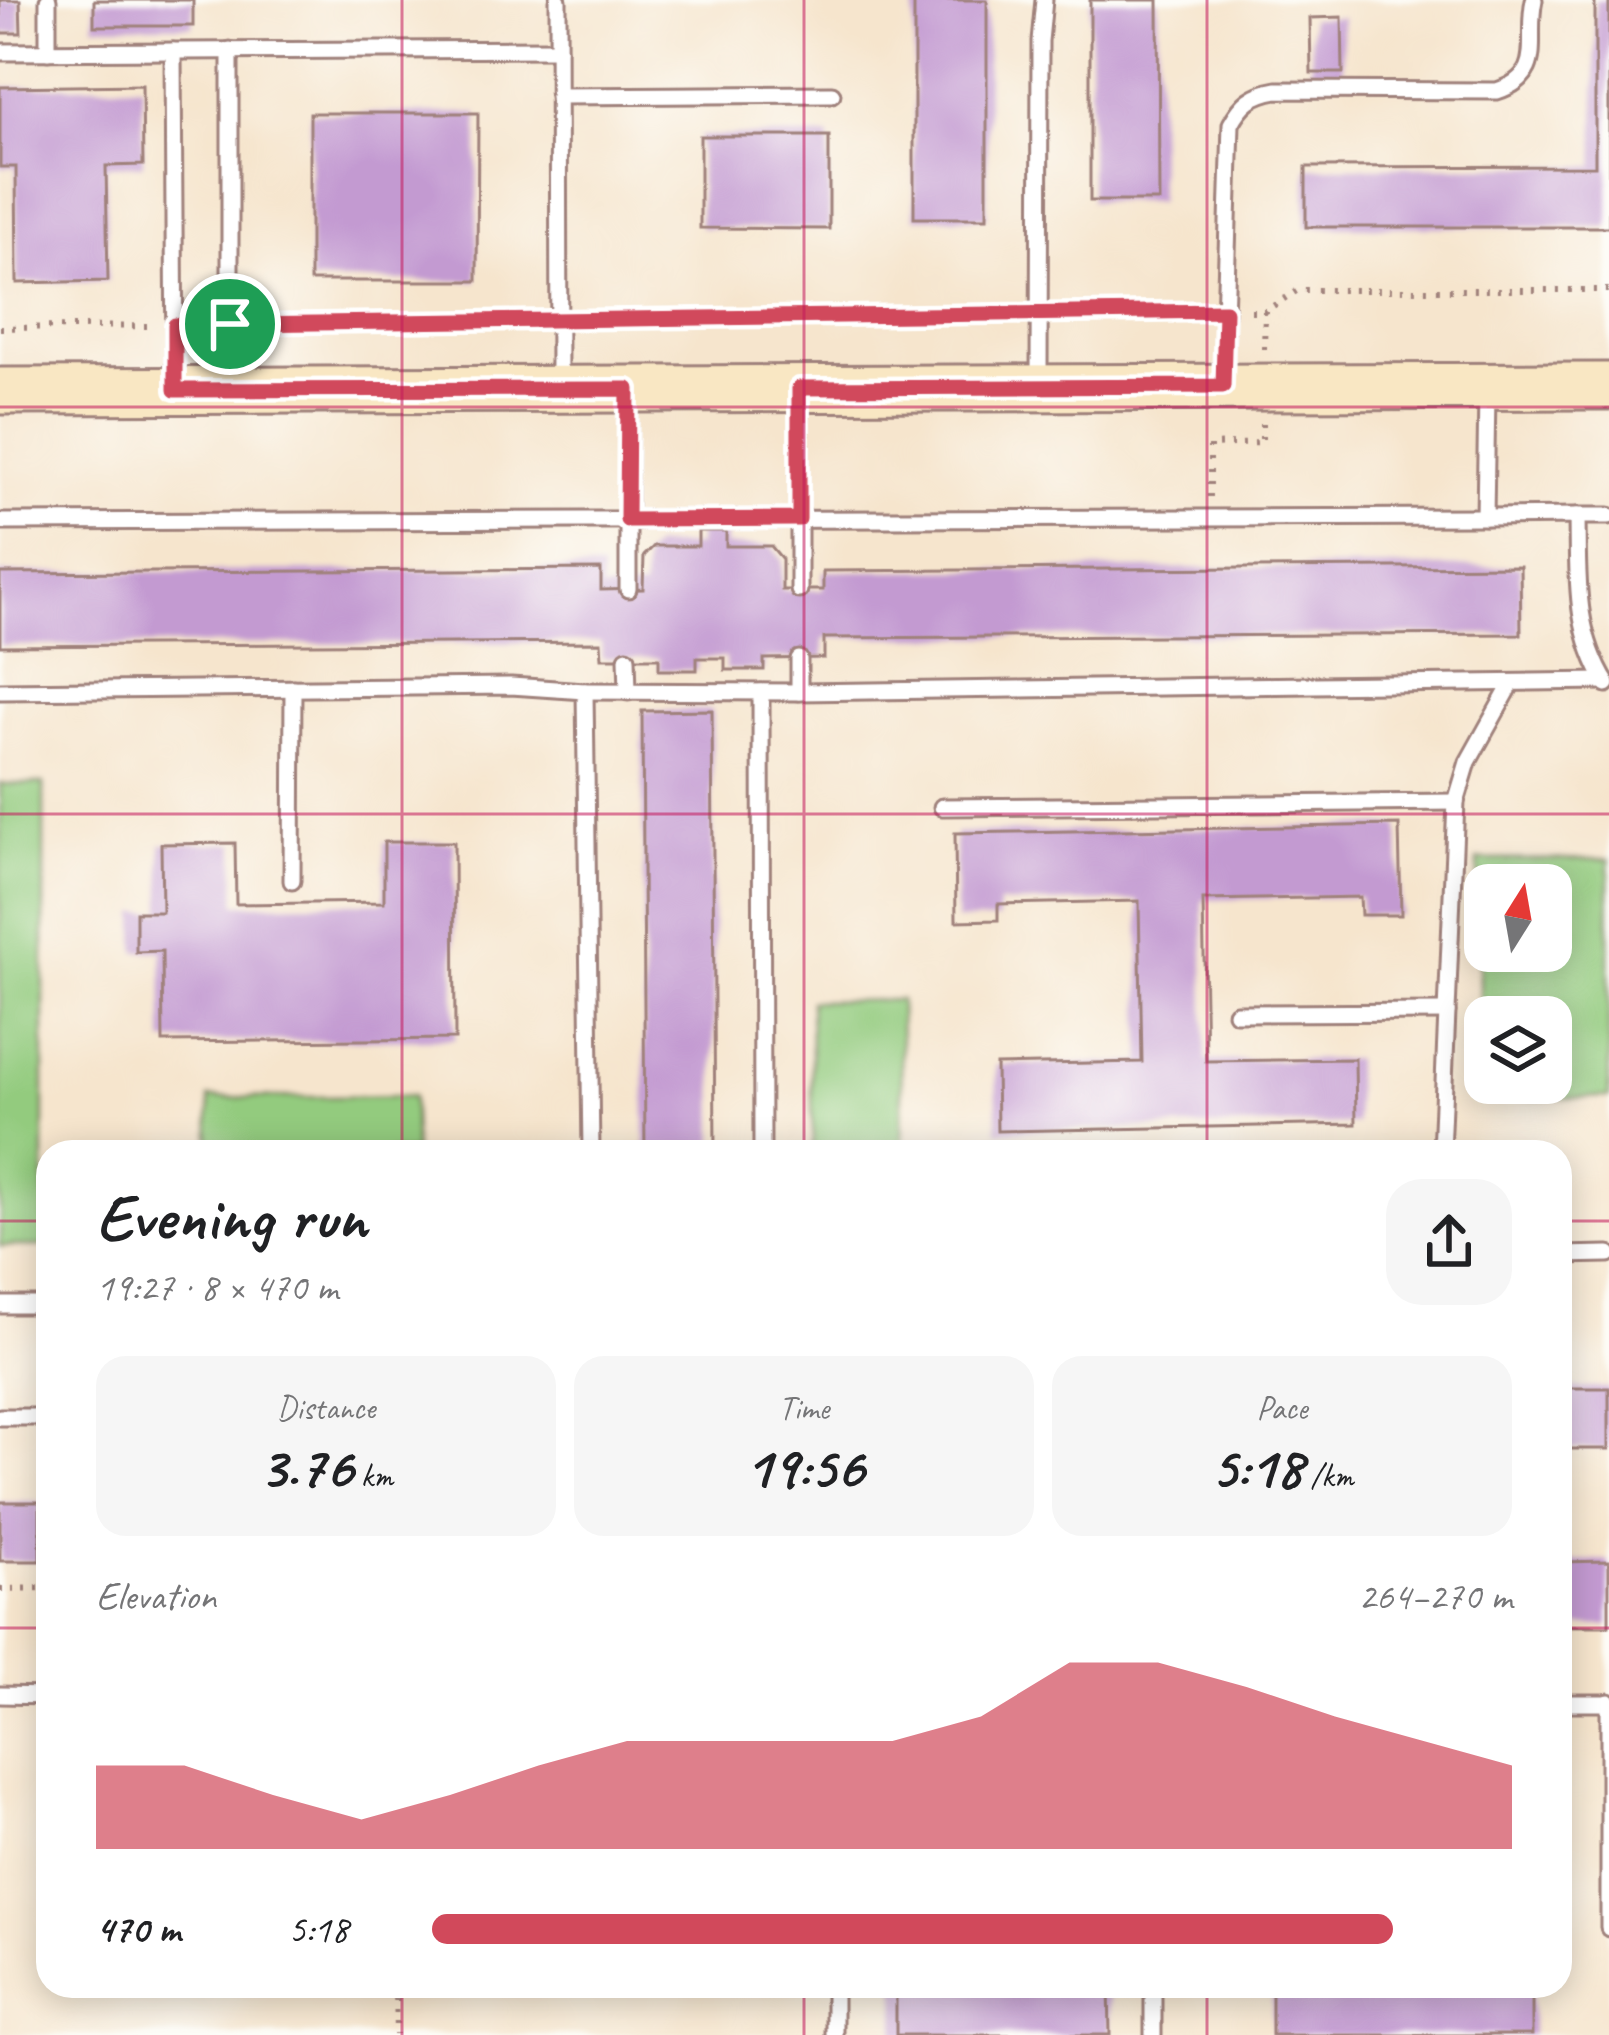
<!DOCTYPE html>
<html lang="en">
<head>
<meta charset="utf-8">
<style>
	body { margin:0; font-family:Caveat,sans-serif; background:#f6f6f6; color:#202124; height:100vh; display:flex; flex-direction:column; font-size:45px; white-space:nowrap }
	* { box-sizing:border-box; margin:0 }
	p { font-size:39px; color:#757577 }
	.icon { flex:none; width:66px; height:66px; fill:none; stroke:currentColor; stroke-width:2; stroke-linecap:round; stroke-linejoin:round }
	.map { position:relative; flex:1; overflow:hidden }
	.sheet { position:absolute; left:36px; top:1140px; width:1536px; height:858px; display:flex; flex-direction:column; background:#fff; border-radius:36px; box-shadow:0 6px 30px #0003 }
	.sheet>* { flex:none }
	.needle { width:78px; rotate:11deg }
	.buttons { position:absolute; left:1464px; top:864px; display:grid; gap:24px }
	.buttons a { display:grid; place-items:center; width:108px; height:108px; border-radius:24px; background:#fff; box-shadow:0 6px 30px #0003; font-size:60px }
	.pin { position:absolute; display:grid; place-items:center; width:102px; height:102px; color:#fff; margin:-51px; border:6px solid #fff; border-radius:50%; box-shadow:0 3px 12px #0007 }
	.round { display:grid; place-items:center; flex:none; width:126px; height:126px; border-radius:36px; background:#f6f6f6 }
	.summary { display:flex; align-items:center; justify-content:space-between; height:204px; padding:0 60px }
	h1 { font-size:66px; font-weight:800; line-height:90px }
	.metrics { display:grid; grid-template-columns:repeat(3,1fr); gap:18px; height:204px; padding:12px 60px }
	.metrics div { display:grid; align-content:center; border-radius:30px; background:#f6f6f6; text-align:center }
	.metrics b { font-size:60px; font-weight:800 }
	.metrics small { font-size:33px; font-weight:400 }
	.metrics p { font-size:33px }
	.chart { height:336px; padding:24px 60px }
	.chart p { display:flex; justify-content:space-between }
	.chart svg { width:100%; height:216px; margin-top:12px; fill:#d1495b; opacity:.7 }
	ul { padding:0 60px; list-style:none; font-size:39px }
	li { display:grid; grid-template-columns:192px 144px 1fr; align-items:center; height:90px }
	li i { height:30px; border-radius:15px; background:#d1495b }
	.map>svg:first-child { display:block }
</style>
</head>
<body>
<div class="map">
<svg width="1609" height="2035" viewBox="0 0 1609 2035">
	<rect width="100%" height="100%" fill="#fdfcf7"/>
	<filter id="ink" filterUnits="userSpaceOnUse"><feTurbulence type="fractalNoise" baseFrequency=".00833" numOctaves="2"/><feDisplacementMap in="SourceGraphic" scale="24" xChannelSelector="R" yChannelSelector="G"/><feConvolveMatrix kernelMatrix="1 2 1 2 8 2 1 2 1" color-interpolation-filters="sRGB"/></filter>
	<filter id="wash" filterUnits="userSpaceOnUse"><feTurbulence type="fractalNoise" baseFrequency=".004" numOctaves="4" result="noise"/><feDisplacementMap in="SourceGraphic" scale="48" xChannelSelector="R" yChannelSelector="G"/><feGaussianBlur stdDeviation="2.7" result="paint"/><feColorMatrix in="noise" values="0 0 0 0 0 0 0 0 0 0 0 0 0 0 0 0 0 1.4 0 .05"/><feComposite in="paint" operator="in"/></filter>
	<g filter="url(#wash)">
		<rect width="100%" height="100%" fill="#f6e5cd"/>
		<!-- green -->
		<g fill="#93cb7e" stroke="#6e7554" stroke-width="3" fill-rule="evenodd">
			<path d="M44,784V1246H0V784Z"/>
			<path d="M1609,859V1097L1482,1100L1478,860ZM1551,885V951H1485V885ZM1551,1017V1083H1485V1017Z"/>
			<path d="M900,1000L903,1152H813L810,1001Z"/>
			<path d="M413,1096L414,1152H210L209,1098Z"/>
		</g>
		<g id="blocks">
			<!-- building -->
			<g fill="#c39ad1">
				<path d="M0,0H20L21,33H0Z"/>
				<rect x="94" y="0" width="99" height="26"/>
				<rect x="914" y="0" width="73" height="218"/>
				<path d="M1090,0H1158L1159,201H1090Z"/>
				<path d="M1595,0H1609V227H1306V167L1595,166Z"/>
				<path d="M1342,17L1343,73H1311L1310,18Z"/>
				<path d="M142,85L143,165L106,166L108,281L17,283L16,167H0V87Z"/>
				<path d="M310,113H478L477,281H310Z"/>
				<path d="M700,136H829V229L700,228Z"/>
				<path d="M698,531H726V546H771L782,559V590H823V571L1520,566L1521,634L824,638V658L764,659V670H725V658H697V670H659V658H602L601,642L0,646V573L601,569V590L643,589L644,556L654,546H698Z"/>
				<path d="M712,710L715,1152H645L642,711Z"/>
				<path d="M1399,825L1401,915H1361L1360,897L1203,900L1206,1061L1355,1059L1356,1124L997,1131L996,1065L1142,1062L1139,901L998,904V920L956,921L955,833Z"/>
				<path d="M384,842H454L455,1039L163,1042L162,951L136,952V912H162L161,844L235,843L236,904L384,902Z"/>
				<rect x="1560" y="1388" width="49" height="61"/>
				<rect x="0" y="1502" width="40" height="59"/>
				<path d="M1609,1561V1626H1560V1562Z"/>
				<path d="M896,1986H1109L1110,2035H896Z"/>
				<rect x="1272" y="1986" width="260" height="49"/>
			</g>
		</g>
	</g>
	<g filter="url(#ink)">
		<use href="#blocks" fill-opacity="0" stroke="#a0827c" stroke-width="3"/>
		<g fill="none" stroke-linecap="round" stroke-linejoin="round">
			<!-- lane casing -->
			<g stroke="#a0827c" stroke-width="21">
				<g id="lane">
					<path d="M48,0V52"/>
					<path d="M558,0L559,386"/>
					<path d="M230,50V383"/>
					<path d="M173,51L175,384"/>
					<path d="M0,52L558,49"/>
					<path d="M558,96L832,94"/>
					<path d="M1039,381L1040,41L1044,0"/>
					<path d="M1223,384L1231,124C1242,103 1253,94 1277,90L1497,91C1547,75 1525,40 1534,0"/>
					<path d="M1487,393L1485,517L1577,516C1578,577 1574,631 1607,684"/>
					<path d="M799,395V590"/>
					<path d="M1577,516H1609"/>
					<path d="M0,522L1485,517"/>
					<path d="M628,589V394"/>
					<path d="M627,658L628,692"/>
					<path d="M0,691L511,686L585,691L591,1152"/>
					<path d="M585,691L799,692V659"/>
					<path d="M761,692L762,1152"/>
					<path d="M799,692L1605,681"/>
					<path d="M942,807L1456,802"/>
					<path d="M292,881L293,688"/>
					<path d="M1236,1013L1447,1012"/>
					<path d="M1441,1152L1456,802L1468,762L1512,683"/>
					<path d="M1560,1255L1609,1254"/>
					<path d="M0,1305H48"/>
					<path d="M0,1417H48"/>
					<path d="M0,1695L48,1696"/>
					<path d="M1609,1702V1928"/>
					<path d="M1560,1703H1607"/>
					<path d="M834,1986V2035"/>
					<path d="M1153,1986V2035"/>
				</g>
			</g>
			<!-- secondary casing -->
			<g stroke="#a0827c" stroke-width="51">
				<path id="secondary" d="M0,391L1609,386"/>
			</g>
			<!-- path -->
			<g stroke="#a0827c" stroke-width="6" stroke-dasharray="3 9" stroke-linecap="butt">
				<path d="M1251,311H1265L1298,290H1609"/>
				<path d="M1065,313L1202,311"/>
				<path d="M580,318L1016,313"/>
				<path d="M256,323L536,318"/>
				<path d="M0,328L152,326"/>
				<path d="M1264,349L1265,311"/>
				<path d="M1210,497V445L1262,443V422"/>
				<path d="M0,1589L48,1588"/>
				<path d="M395,1986L396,2035"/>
			</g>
			<!-- lane -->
			<use href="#lane" stroke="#fff" stroke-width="15"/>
			<!-- secondary -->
			<use href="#secondary" stroke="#f9e7c3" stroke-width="45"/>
		</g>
	</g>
	<g fill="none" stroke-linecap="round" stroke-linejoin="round" filter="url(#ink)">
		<!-- route casing -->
		<g stroke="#fff" stroke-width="24">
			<path id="route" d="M1225,311L1223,386L799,388V519L627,520L628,389L175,390V325Z"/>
		</g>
		<!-- route -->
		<use href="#route" stroke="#d1495b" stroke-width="15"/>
	</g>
	<!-- grid -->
	<path fill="none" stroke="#c2185b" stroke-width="3" stroke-opacity="0.55" d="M402,0V1152M804,0V1152M1207,0V1152M0,407H1609M0,814H1609M0,1221H48M1560,1221H1609M0,1628H48M1560,1628H1609M402,1986V2035M804,1986V2035M1207,1986V2035"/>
</svg>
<div class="buttons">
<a><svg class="needle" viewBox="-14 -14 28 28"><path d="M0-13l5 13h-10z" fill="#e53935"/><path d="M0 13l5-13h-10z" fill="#757577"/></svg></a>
<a><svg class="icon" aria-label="layers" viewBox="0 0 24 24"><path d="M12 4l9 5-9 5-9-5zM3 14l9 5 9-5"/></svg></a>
</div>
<div class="pin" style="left:230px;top:324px;background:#1e9e55"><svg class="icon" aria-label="arrive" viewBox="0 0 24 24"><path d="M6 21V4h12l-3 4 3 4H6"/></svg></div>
<section class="sheet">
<div class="summary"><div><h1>Evening run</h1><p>19:27 · 8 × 470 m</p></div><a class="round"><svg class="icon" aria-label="share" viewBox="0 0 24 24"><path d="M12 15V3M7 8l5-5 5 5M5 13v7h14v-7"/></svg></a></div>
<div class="metrics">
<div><p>Distance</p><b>3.76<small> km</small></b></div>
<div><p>Time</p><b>19:56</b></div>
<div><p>Pace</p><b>5:18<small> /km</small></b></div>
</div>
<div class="chart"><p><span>Elevation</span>264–270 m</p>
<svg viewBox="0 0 160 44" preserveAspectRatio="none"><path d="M0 44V27L10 27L20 33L30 38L40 33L50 27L60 22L70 22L80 22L90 22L100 17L110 6L120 6L130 11L140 17L150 22L160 27V44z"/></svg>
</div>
<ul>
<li><b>470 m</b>5:18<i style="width:89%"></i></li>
</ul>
</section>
</div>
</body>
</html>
